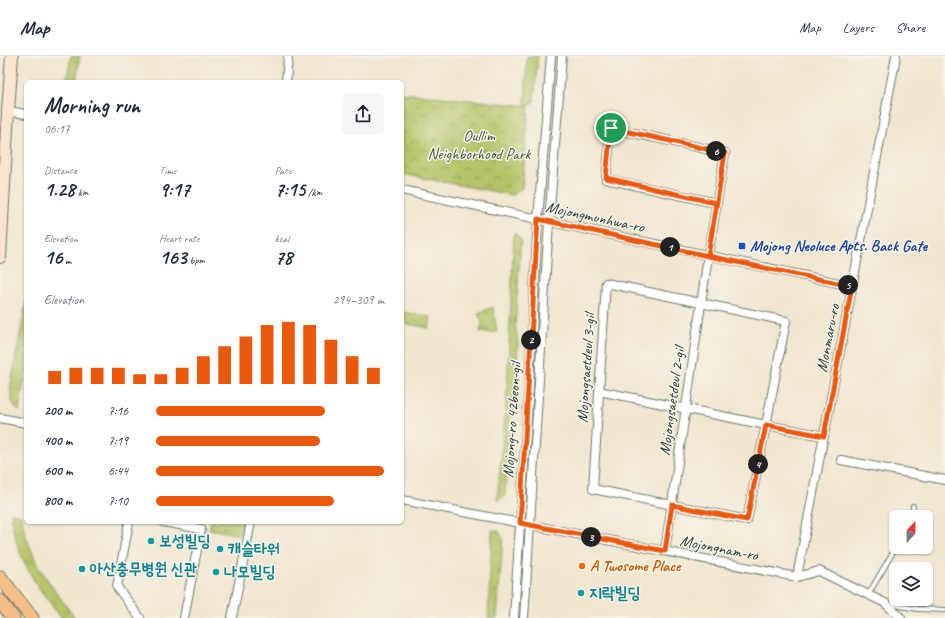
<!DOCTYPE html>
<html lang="en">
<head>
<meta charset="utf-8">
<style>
	body { margin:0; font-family:Caveat,"Poor Story",sans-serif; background:#f6f6f7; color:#1f2937; height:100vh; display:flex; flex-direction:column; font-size:15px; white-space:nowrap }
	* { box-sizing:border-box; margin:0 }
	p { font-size:13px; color:#747a83 }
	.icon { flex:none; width:22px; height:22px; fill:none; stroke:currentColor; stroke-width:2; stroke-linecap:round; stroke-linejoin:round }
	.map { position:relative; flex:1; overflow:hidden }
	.sheet { position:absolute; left:24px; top:24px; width:380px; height:444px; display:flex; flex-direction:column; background:#fff; border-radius:6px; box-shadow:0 1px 3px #0004 }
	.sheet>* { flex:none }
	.needle { width:26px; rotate:22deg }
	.controls { position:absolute; left:889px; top:454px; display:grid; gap:8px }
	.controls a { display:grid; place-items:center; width:44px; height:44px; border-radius:6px; background:#fff; box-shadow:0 1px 3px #0004; font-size:20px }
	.pin { position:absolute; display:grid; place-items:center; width:34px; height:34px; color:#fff; margin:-17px; border:2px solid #fff; border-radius:50%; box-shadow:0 1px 4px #0007 }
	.km { position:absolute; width:20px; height:20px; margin:-10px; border-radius:50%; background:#222; color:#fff; font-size:11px; line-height:20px; text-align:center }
	.round { display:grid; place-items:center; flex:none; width:42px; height:42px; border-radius:6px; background:#f6f6f7 }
	.overview { display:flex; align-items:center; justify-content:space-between; height:68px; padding:0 20px }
	h1 { font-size:22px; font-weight:700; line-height:30px }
	.stats { display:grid; grid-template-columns:repeat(3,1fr); gap:6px; height:68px; padding:4px 20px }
	.stats div { display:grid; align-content:center }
	.stats b { font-size:20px; font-weight:700 }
	.stats small { font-size:11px; font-weight:400 }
	.stats p { font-size:11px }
	.chart { height:112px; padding:8px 20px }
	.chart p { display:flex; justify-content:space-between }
	.chart svg { width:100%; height:72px; margin-top:4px; stroke:#ea580c; stroke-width:6 }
	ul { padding:0 20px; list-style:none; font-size:13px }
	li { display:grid; grid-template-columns:64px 48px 1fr; align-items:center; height:30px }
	li i { height:10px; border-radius:5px; background:#ea580c }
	header { display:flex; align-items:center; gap:24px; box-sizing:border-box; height:56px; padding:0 20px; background:#fff; border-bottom:1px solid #e0e1e3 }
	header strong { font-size:19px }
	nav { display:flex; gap:22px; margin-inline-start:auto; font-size:14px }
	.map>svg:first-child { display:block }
</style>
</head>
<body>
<header>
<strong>Map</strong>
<nav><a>Map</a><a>Layers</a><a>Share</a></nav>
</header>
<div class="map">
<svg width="945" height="562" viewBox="0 0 945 562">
	<defs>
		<pattern id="grass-tufts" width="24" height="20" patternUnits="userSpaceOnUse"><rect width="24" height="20" fill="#b5c467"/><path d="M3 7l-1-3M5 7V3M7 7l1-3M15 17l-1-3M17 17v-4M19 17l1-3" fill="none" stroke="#93a056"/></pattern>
		<pattern id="park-crowns" width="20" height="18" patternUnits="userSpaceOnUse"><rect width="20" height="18" fill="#b5c467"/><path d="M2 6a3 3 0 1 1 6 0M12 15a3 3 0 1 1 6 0" fill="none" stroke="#93a056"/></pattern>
	</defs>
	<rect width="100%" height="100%" fill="#f7f3e8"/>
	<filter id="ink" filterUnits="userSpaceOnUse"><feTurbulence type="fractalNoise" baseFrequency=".025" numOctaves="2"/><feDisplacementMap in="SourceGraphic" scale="8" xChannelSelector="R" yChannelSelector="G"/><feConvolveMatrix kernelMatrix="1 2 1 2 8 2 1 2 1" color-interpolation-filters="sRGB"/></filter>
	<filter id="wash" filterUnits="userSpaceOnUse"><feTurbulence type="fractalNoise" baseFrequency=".012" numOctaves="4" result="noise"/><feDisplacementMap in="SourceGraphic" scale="16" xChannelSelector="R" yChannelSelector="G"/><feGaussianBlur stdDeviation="0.9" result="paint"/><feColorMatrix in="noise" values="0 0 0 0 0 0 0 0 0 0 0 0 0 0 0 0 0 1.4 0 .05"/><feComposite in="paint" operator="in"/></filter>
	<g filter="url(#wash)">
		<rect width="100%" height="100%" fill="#f1e6ce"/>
		<!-- grass -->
		<g fill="url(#grass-tufts)" stroke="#6a804e">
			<path d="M71,0H80L76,26H66Z"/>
			<path d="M527,0H538L534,46L529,50H525Z"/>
			<path d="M514,176L521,184L515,270L518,284L515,353L510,365L505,440L497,445L506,351Z"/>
			<path d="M26,246V314L19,355C12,350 11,342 10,333Z"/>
			<path d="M11,457L21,459L25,478L37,508L50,528L75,562H62C53,550 42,538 34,524C22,505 12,480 11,457Z"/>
			<path d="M492,474L499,475L503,483L497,562H488Z"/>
		</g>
		<!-- park -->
		<g fill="url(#park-crowns)" stroke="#6a804e">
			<path d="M402,37L529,50L522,132L512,139L402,118Z"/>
			<path d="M493,251L497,276H480L482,266L478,257Z"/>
			<path d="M402,256L431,261L429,272L402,267Z"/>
			<path d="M211,466H242L239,479L209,473Z"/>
		</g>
	</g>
	<g filter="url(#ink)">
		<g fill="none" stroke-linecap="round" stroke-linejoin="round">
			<!-- service casing -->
			<g stroke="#68786a" stroke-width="6">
				<g id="service">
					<path d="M912,461L913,457V450"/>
					<path d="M868,539L896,491"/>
					<path d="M888,548L918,553L945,554"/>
				</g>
			</g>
			<!-- minor casing -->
			<g stroke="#68786a" stroke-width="10">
				<g id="minor">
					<path d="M286,26L288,0"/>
					<path d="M8,55L26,58"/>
					<path d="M402,134L852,230"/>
					<path d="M599,335L766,369L786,265L606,227L593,433L747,464L766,369L824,380"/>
					<path d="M0,362L26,367"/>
					<path d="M841,404L945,424"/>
					<path d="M402,444L797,521L819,515L885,547L901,562"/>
					<path d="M129,466L117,531L140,562"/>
					<path d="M163,466L201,473L184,562"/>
					<path d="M665,495L708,200L725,97L611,72L606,123L716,147"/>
					<path d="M797,521L894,11L896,0"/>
					<path d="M232,562L251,466"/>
					<path d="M514,562L529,329L538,163L551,0"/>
					<path d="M524,562L549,166L562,0"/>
				</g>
			</g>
			<!-- secondary casing -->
			<g stroke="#68786a" stroke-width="14">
				<path id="secondary" d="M0,201L8,55L12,0"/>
			</g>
			<!-- primary casing -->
			<g stroke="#68786a" stroke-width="15">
				<g id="primary">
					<path d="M0,521L32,562"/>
					<path d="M0,545L13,562"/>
				</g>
			</g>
			<!-- service -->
			<use href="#service" stroke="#fff" stroke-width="4"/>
			<!-- minor -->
			<use href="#minor" stroke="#fff" stroke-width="8"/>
			<!-- secondary -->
			<use href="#secondary" stroke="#fbe5cf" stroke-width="12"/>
			<!-- primary -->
			<use href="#primary" stroke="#f6be87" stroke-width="13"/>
		</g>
	</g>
	<g fill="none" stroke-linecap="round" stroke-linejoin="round" filter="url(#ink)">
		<!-- route casing -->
		<g stroke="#fff" stroke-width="8">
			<path id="route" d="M611,72L606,122L716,147L708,200L538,163L520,467L665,495L672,449L747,464L766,369L824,380L852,230L708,200L725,97L611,72"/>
		</g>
		<!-- route -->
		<use href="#route" stroke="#ea580c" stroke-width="5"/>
	</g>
	<!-- markers -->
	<rect fill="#1a4fb4" stroke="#f7f3e8" stroke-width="1.5" x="738" y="186" width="8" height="8" rx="2"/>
	<g fill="#0f9aa8" stroke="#f7f3e8" stroke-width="1.5">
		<circle cx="151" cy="485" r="4"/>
		<circle cx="220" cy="493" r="4"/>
		<circle cx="82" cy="513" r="4"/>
		<circle cx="216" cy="516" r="4"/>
		<circle cx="581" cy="537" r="4"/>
	</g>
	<circle fill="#e8710a" stroke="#f7f3e8" stroke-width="1.5" cx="582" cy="510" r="4"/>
	<g text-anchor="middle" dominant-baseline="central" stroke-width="3" stroke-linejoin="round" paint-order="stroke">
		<!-- park labels -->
		<g font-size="16" fill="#3d583e" stroke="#f7f3e8">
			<text x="479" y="80">Oullim<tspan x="479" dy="18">Neighborhood Park</tspan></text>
		</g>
		<!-- street labels -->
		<g font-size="16" fill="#1f3d34" stroke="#f7f3e8">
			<text transform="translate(595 161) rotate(12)">Mojongmunhwa-ro</text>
			<text transform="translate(828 282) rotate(-79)">Monmaru-ro</text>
			<text transform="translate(586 312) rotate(-86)">Mojongsaetdeul 3-gil</text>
			<text transform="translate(672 345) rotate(-82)">Mojongsaetdeul 2-gil</text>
			<text transform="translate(512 364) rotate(-86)">Mojong-ro 42beon-gil</text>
			<text transform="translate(719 492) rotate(11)">Mojongnam-ro</text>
		</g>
		<!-- transit labels -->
		<g font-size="16" font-weight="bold" fill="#164399" stroke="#f7f3e8" text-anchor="start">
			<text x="750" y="190">Mojong Neoluce Apts. Back Gate</text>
		</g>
		<!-- culture labels -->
		<g font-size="16" font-weight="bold" fill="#0d838f" stroke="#f7f3e8" text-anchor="start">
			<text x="159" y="485">보성빌딩</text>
			<text x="228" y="493">캐슬타워</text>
			<text x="90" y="513">아산충무병원 신관</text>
			<text x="224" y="516">나모빌딩</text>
			<text x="589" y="537">지락빌딩</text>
		</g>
		<!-- food labels -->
		<g font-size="16" font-weight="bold" fill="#c56008" stroke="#f7f3e8" text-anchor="start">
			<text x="590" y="510">A Twosome Place</text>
		</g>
	</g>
</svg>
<div class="controls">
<a><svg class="needle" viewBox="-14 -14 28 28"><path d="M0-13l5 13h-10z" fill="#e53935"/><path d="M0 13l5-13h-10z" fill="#747a83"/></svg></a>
<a><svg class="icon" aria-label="layers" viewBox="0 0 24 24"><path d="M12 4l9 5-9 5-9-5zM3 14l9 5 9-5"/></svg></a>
</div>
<div class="pin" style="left:611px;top:72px;background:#1e9e55"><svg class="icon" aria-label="arrive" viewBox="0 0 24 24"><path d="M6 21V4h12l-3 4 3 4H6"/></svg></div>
<b class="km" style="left:670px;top:191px">1</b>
<b class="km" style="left:531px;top:284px">2</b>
<b class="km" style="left:591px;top:481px">3</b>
<b class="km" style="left:758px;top:408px">4</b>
<b class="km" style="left:848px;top:229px">5</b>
<b class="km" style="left:716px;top:95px">6</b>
<section class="sheet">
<div class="overview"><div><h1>Morning run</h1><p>06:17</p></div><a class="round"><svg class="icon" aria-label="share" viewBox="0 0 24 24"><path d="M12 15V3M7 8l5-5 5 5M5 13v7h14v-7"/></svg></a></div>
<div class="stats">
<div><p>Distance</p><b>1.28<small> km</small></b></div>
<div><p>Time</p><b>9:17</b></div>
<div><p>Pace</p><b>7:15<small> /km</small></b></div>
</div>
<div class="stats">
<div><p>Elevation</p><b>16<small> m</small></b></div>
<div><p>Heart rate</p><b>163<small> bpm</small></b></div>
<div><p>kcal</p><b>78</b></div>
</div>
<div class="chart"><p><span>Elevation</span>294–309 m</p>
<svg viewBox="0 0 160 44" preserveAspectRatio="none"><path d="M5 44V36M15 44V34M25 44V34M35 44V34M45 44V38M55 44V38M65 44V34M75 44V27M85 44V21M95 44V15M105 44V8M115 44V6M125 44V8M135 44V17M145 44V27M155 44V34"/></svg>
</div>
<ul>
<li><b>200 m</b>7:16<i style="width:74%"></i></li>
<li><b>400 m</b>7:19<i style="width:72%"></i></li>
<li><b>600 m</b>6:44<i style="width:100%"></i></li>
<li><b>800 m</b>7:10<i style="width:78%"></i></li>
</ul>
</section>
</div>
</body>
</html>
